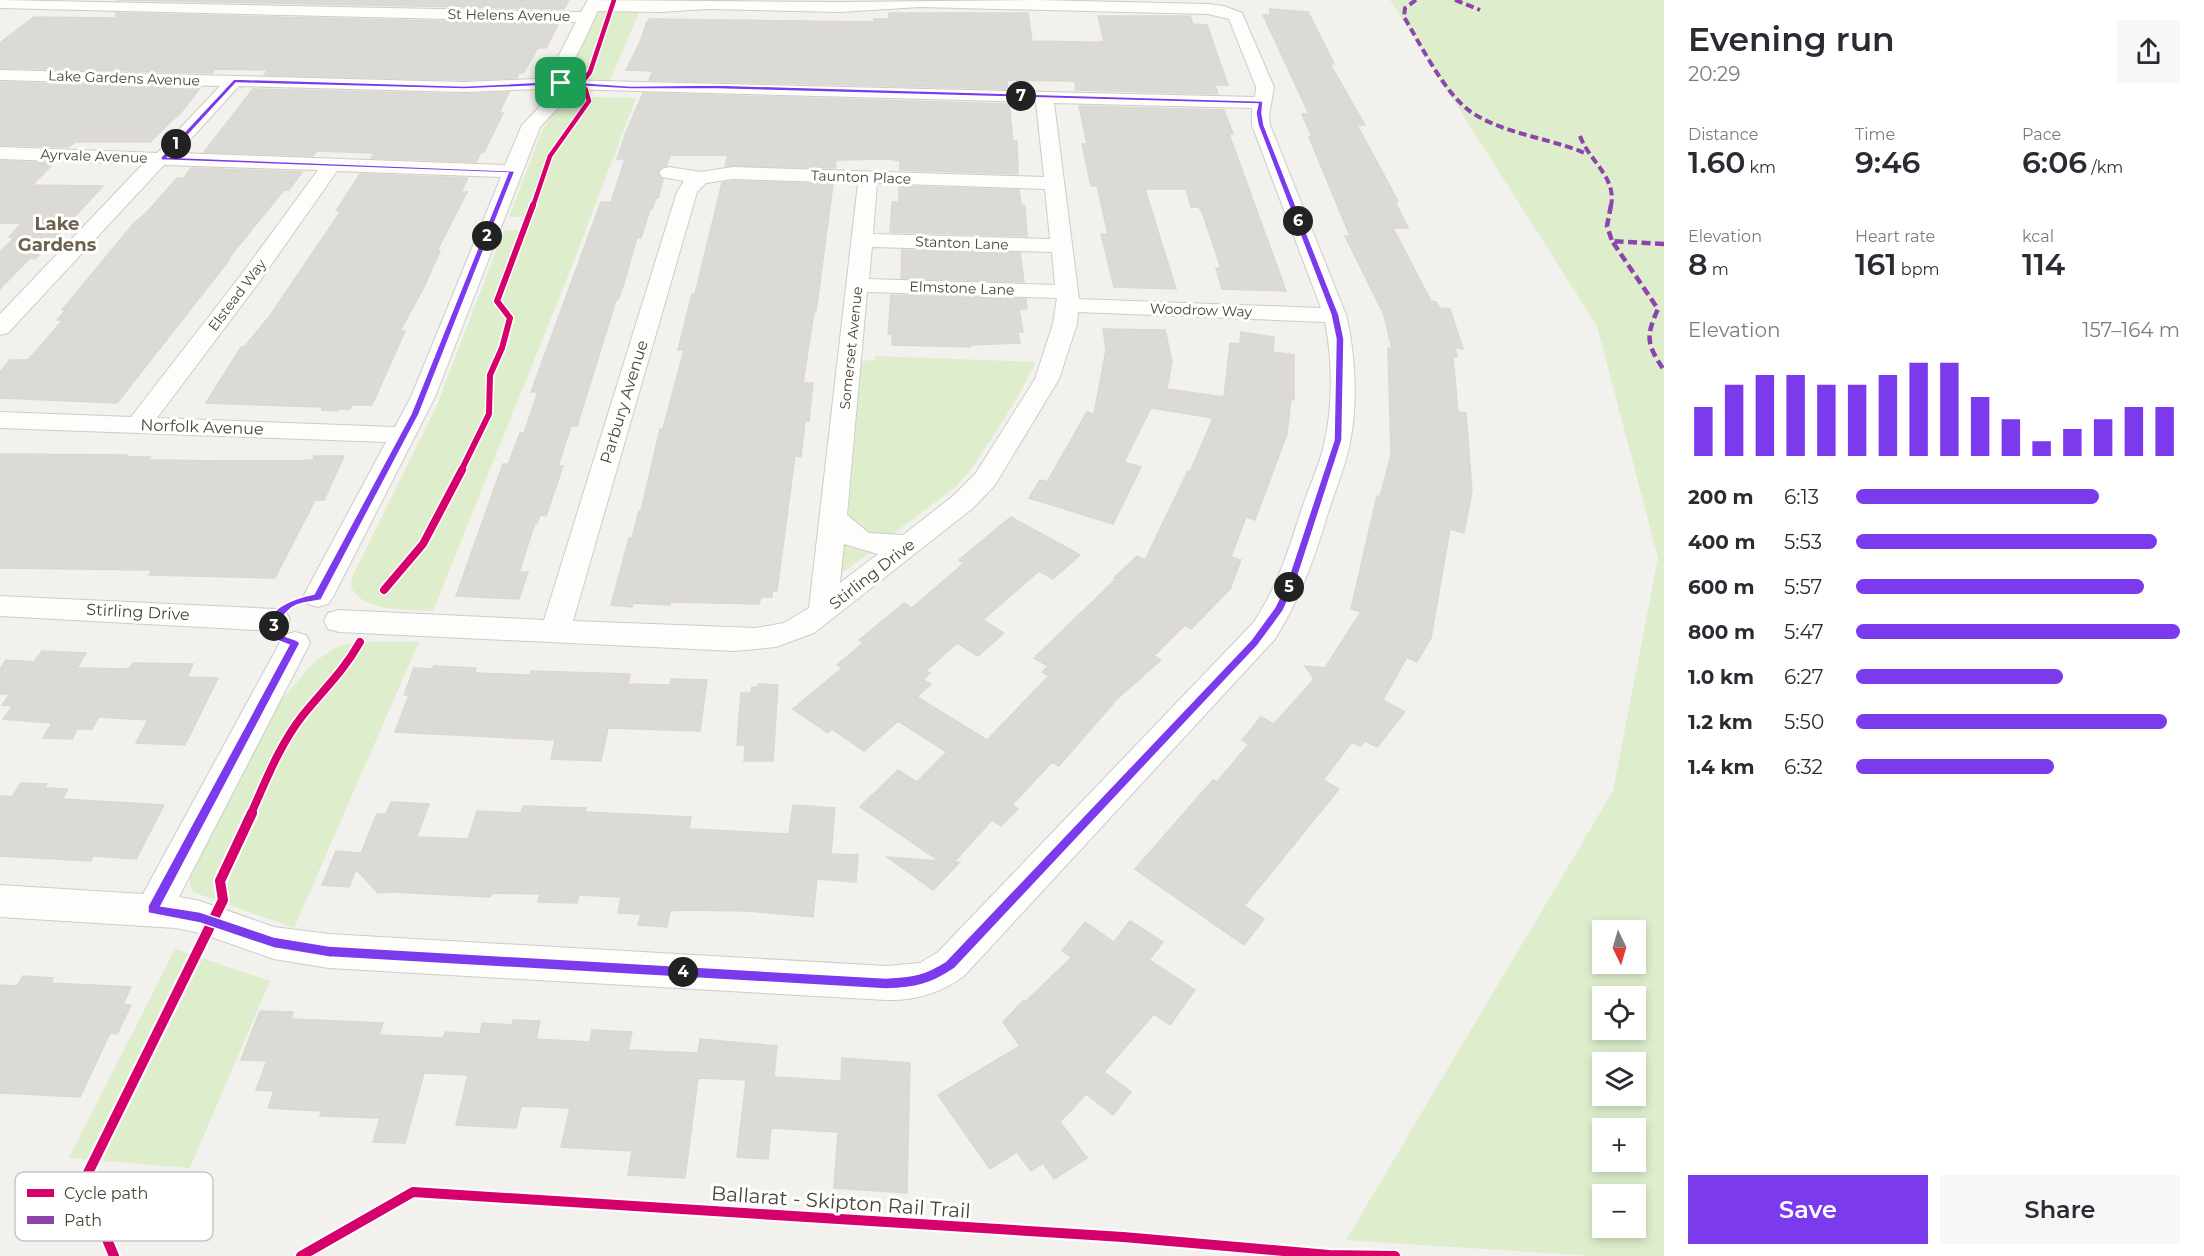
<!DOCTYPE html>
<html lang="en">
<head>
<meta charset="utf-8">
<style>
	body { margin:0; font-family:Montserrat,sans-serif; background:#f7f7f7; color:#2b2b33; height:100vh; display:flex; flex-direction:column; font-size:22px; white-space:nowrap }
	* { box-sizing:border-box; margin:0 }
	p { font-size:20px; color:#7c7c81 }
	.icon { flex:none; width:33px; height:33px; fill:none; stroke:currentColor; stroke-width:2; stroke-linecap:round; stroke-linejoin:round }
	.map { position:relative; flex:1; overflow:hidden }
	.drawer { display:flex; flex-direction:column; background:#fff; width:540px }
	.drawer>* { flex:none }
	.needle { width:39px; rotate:175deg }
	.controls { position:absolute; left:1592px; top:920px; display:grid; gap:12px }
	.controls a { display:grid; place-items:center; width:54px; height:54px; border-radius:0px; background:#fff; box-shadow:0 3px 9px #0003; font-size:30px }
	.pin { position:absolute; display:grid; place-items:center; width:51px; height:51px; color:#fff; margin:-26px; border-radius:12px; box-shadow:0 3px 9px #0006 }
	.km { position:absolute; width:30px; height:30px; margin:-15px; border-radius:50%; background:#222; color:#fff; font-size:16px; line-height:30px; text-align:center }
	.round { display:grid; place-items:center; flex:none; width:63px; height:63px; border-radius:0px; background:#f7f7f7 }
	.summary { display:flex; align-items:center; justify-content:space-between; height:102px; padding:0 24px }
	h1 { font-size:33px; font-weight:600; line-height:45px }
	.stats { display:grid; grid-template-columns:repeat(3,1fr); gap:9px; height:102px; padding:6px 24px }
	.stats div { display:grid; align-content:center }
	.stats b { font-size:30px; font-weight:600 }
	.stats small { font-size:16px; font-weight:400 }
	.stats p { font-size:16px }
	.chart { height:168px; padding:12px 24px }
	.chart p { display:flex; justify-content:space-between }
	.chart svg { width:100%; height:108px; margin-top:6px; stroke:#7c3aed; stroke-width:6 }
	.cta { display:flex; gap:12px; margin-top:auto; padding:12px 24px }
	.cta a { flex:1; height:69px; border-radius:0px; background:#7c3aed; color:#fff; font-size:24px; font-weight:600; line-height:69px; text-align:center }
	.cta a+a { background:#f7f7f7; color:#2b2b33 }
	ul { padding:0 24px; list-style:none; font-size:20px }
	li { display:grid; grid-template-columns:96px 72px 1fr; align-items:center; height:45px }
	li i { height:15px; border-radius:8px; background:#7c3aed }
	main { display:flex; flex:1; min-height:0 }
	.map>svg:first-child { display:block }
</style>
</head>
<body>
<main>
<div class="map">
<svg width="1664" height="1256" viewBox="0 0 1664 1256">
	<rect width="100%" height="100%" fill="#f2f1ed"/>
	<!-- green -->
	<g fill="#deeecc" fill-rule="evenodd">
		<path d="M1390,0H1664V1256H1592L1346,1240L1613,791L1658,558L1597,326ZM1602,930H1635V963H1602ZM1602,996H1635V1029H1602ZM1602,1062H1635V1095H1602ZM1602,1128H1635V1161H1602ZM1602,1194H1635V1227H1602Z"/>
		<path d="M604,12H639L609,83L574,80L569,73L595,15Z"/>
		<path d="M594,97L636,98L570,271L433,611C409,609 363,613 351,587L353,575L436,408L504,230H523L527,217H509L543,128L559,104Z"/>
		<path d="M875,356L1036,362L1013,405L973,467L957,486L893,534L866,536L848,518L861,361L875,360Z"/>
		<path d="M834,533L871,552L839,575Z"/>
		<path d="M360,642H419L294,928L193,892L190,885V875L279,703L314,662L338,646Z"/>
		<path d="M175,949L270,981L190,1168L69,1158Z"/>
	</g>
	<!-- building -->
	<g fill="#dcdad5" stroke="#dbd8d2" stroke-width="1.5">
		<path d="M116,0H569L564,9Z"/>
		<path d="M1270,9L1308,12L1334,64H1330L1365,125H1357L1398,201H1395L1408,228H1393L1431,301L1436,302L1440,308L1450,309L1463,349L1455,348L1457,357H1453L1458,412L1466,413L1472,491L1464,533L1450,529L1431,638L1417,662L1407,657L1383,700L1405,712L1377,747L1365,741L1360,746L1352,742L1323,780L1339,789L1244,906L1264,919L1244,945L1135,869L1213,780L1217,782L1249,744L1242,740L1261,717L1274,724L1314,679L1305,666L1325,668L1361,612L1351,609L1377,496L1380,497L1391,455L1388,348L1392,349L1384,315L1345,236H1350L1309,137H1312L1302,114H1309L1263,15H1270Z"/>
		<path d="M116,13L558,24L546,48H538L523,73H519L517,78L464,80L264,75L268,70L215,69L212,73L0,68V43L34,17L116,18Z"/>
		<path d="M889,13H1028L1032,41L1084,42H1104L1098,16H1190L1193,24L1207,25L1228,85H1215L1218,94L1076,90L1075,81L1007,80L1008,89L649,80L653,71L626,70L640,42L647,22L650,19L874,22V19H889Z"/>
		<path d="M0,82L200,88L183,110L150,142H75L69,147L0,145Z"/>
		<path d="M253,89L464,94L509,92L499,113H503L484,152H481L476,162L371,158L374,153L316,151L313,156L204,152Z"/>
		<path d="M643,93L1009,104L1013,141H1017L1018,174L900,170V161L890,159L836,160L835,168L725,166L728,155H670L667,165L657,172L663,180L658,198H656L652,209H650L641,238L637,237L625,280L618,300H616L577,426H571L558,466H563L546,516L540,515L537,523H535L519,572H528L519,599L456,596L503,464H508L520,433H524L538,392H531L601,202H611L625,159H617L625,135Z"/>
		<path d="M1079,106L1224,110L1233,134H1229L1286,291L1222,289L1216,268H1221L1202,212L1199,207H1191L1186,189H1145L1176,289L1114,287L1101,234H1108L1097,186H1091L1082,144H1087Z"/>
		<path d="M0,161L54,163L32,185L103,186L35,259L30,258L0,289V252L14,238L9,237L22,223H0Z"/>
		<path d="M191,168L302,172L289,190H284L227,260H229L117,403L0,398V372L10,360H28L63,320H57L66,310H62L134,223L148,211L177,178H184Z"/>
		<path d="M360,174L468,178L461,192H467L438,249L440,251L424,287L400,331H405L372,405H352L350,409H338L337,411L322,410V407L206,403L241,347H244L269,317L341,211H336Z"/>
		<path d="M733,181L833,184L816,312H814L803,383H813L809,421H805L801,457L795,456L777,591H772V597H761L759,604L671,602L670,605L633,603L632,607L611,605L629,538H632L639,511H641L660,429H663L684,350H678L692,294H695L722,183Z"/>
		<path d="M899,186L1019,190L1021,205L1025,206L1027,236L890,232L892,202H899Z"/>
		<path d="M902,250L1020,253L1024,282L901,278Z"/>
		<path d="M891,295L1026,299L1027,309H1019L1023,332H1018L1020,343L970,345V347L892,345V335L888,334Z"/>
		<path d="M1103,329L1165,330L1172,362L1167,389L1224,397L1230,343L1240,344L1241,332L1274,337L1273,352L1294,355V400L1291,399L1287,434L1255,520L1246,517L1231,557L1241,560L1230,589L1191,629L1185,625L1154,656L1161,660L1117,699L1059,766L1052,762L1012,805L1018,809L1001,826L992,820L954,862H960L933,890L887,857L939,861L860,807L898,770L917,782L947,752L898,721L864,751L832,729L828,733L793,709L842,668L837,665L863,643L859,640L904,603L912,608L964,563L959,560L1011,517L1080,555L1053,579L1039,571L983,620L1004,633L978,656L957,643L926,671L930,673L923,680L931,684L917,697L987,740L1049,676L1042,672L1048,666L1034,658L1116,579L1114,578L1137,556L1145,560L1188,471L1190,472L1213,418L1151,408L1124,462L1141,467L1113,524L1029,498L1040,480L1047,482L1087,412L1094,414L1106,350Z"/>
		<path d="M0,454L127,455L126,457H150L148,460L228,461H293L313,460L314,456H344L324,500H315L275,578L149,575L152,570L0,568Z"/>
		<path d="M42,651L86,653L77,668L129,669L133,663L193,664L187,677L218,678L185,745L136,743L148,720L99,717L92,729H77L72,739L43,738L52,723L3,719L13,706L2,705L10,694H0V669L6,660L34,662Z"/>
		<path d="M434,666L476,668L475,673L530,675L531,671L630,674L628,684L670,685L671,679L707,680L700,731L608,728L601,761L551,759L555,740L395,732L409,695H404L414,668L432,669Z"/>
		<path d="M758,684L778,685L773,761H744L745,745H737L741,693H751L752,687H758Z"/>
		<path d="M21,783L47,784L44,788L68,789L62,799L164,805L136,859L93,856L91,861L0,856V796L12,797Z"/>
		<path d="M391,802L429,804L417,837L468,839L477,811L521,813L523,806L586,808L585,812L691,817L689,829L789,834L793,805L835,808L831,854L858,855L856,882L817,879L813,917L747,911L680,910L670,911L667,927L638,925L641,914L618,913L621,897L579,895L577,903L538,902L540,894L492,893L490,897L393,892L378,893L356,869L349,887L322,885L336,851L361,853L377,814H386Z"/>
		<path d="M1130,921L1163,942L1149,960L1195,990L1170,1025L1154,1014L1104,1072L1131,1092L1113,1115L1086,1094L1060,1122L1087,1158L1054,1179L1043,1163L1031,1171L1017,1152L990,1169L938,1095L1020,1046L1003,1022L1023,1001L1025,1002L1072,957L1062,951L1085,922L1114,942Z"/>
		<path d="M23,976L53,978L51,983L131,987L123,1004L131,1005L117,1034L110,1033L80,1097L0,1093V985L17,986Z"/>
		<path d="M260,1011L293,1012L291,1019L383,1023L379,1035L443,1038L445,1032L480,1034L482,1023L512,1025L513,1020L540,1021L536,1039L590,1042L592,1030L632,1032L628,1050L698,1053L700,1039L777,1046L774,1077L841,1081L842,1058L910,1063L907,1193L834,1188L838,1132L771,1128L768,1159L737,1157L746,1080L698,1078L685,1178L628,1175L632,1151L561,1147L570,1108L521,1106L516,1128L456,1125L468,1075L424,1073L405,1143L373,1142L380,1118L320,1116L322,1111L268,1108L274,1091L256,1090L267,1061L241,1060Z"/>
	</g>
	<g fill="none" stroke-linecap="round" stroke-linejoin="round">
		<!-- minor casing -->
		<g stroke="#ceccc7" stroke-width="2">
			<g id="minor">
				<path d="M0,0L581,12L588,0L840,2L1035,0L1208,4L1224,6L1242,13L1274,87L1269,115L1270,125L1346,315C1356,356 1358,406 1349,447C1344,470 1335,491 1328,513C1315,557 1300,599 1275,639L964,976C941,993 915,1001 886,1000L329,968L274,959L200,933L176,928L0,917V885L143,894L284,635L295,632L306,635L310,643L179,897L200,901L274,927L329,934L886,966L920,963L938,952L1253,623C1276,590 1288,552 1300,514C1307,492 1317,471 1323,449C1333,410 1333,361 1325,322L1078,312L1077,324L1059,379L995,485L973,508L814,633L776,647L735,651L339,632L328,629L324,621L328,613L339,610L544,620L677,192L684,181L662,177L659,173L662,169L669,167L700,172L733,167L1044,177L1036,102L565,89L559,88L556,84L559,80L1255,97L1256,87L1229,19L1208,14L920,7L840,12L706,9L661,12L598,11C585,37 570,82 539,89L464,92L239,86L178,153L505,165L522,125L553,93H565L568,97L540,127L435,397L333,597L328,604L318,607L308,604L303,597L386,442L0,428V412L131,417L241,275L318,170L164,165L8,333L0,335V314L143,164L0,159V147L157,153L220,86L0,80V70L464,82L535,79L556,61L576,22L0,8ZM1054,103L1252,108V125L1321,308L1079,299ZM337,171L501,177L411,397L395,427L157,418L257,285ZM733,179L858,183L809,608L784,623L756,628L573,621L697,192L706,183ZM877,183L1045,189L1050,239L873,234ZM872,247L1052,252L1055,285L869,279ZM867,292L1057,298L1053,324L1035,379L976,473L953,496L903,535L869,533L847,515ZM844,544L878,554L840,583Z"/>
				<path d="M0,596L275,609L286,612L290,620L286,628L275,631L0,616Z"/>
			</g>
		</g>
		<!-- minor -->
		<use href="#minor" fill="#fdfdfc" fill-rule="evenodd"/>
		<!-- quiet-far1 -->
		<g stroke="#8e44ad" stroke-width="4" stroke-dasharray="8 4" stroke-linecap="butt">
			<path d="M1416,0L1405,8L1404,17C1421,45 1444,93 1471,112C1504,134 1549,138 1585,153"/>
			<path d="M1455,0L1480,10"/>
			<path d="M1580,136C1589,161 1617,177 1611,206"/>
		</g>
		<!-- quiet -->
		<g stroke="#8e44ad" stroke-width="4.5" stroke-dasharray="9 4.5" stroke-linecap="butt">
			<path d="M1611,205L1607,226L1612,241"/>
			<path d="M1664,244L1612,241L1658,309C1645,337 1647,345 1664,370"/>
		</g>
		<!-- cycleway-far3 casing -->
		<g stroke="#fff" stroke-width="7">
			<path id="cycleway-far3" d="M533,206L550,156L589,101L583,81L590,72L614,0"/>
		</g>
		<!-- cycleway-far2 casing -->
		<g stroke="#fff" stroke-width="9">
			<path id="cycleway-far2" d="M461,471L489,414L490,375L502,348L510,318L497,301L533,205"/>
		</g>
		<!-- cycleway-far1 casing -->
		<g stroke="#fff" stroke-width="11">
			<g id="cycleway-far1">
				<path d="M384,590L423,544L462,470"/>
				<path d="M251,814C266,780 280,744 303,715C324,689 343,672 360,642"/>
			</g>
		</g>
		<!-- cycleway casing -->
		<g stroke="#fff" stroke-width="14">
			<g id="cycleway">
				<path d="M114,1256L83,1183L223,900L220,881L252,813"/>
				<path d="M301,1256L413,1192L1123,1237L1329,1255L1395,1256"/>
			</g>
		</g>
		<!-- cycleway-far3 -->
		<use href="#cycleway-far3" stroke="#d6006c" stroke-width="4.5"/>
		<!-- cycleway-far2 -->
		<use href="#cycleway-far2" stroke="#d6006c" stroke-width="6"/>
		<!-- cycleway-far1 -->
		<use href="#cycleway-far1" stroke="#d6006c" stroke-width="8"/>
		<!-- cycleway -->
		<use href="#cycleway" stroke="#d6006c" stroke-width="10"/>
	</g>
	<!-- route -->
	<path fill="#7c3aed" stroke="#fff" stroke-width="1.5" fill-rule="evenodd" d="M234,79L464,86L561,81L630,86L717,85L1263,101L1262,113L1264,125L1339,315L1344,339L1342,440L1296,582L1283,611L1258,645L955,968C930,985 915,988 886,989L329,957L274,948L200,923L148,913V906L289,645L276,640C274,637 270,631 269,627C266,606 300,597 314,594L411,414L508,173L161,160V157ZM236,83L464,89L561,85L630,89H717L1258,104L1256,113L1258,125L1331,315L1336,339L1334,440L1287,582L1275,607L1251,640L946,961C924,975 912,977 886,978L329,946L274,937L200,912L161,906L300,643C296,638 288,639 283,635C272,625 288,609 297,605C305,602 313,602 321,600L419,414L515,171L168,157Z"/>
	<g text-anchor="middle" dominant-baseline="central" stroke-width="6" stroke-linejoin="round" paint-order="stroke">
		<!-- far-street labels -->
		<g font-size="14" fill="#4a4437" stroke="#fff">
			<text transform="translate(509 15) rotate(1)">St Helens Avenue</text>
			<text transform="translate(124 78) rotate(2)">Lake Gardens Avenue</text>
			<text transform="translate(94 156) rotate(2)">Ayrvale Avenue</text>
			<text transform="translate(861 177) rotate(2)">Taunton Place</text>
			<text transform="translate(962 243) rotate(2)">Stanton Lane</text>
			<text transform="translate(962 288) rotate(2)">Elmstone Lane</text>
			<text transform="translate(237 295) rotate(-53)">Elstead Way</text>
			<text transform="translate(1201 310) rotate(2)">Woodrow Way</text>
			<text transform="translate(851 348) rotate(-84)">Somerset Avenue</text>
		</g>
		<!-- street labels -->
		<g font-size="16" fill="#4a4437" stroke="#fff">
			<text transform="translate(624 402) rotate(-73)">Parbury Avenue</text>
			<text transform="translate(202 427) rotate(2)">Norfolk Avenue</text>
			<text transform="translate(872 574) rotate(-38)">Stirling Drive</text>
			<text transform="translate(138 612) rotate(3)">Stirling Drive</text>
		</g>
		<!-- far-district labels -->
		<g font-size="18" font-weight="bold" fill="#6d624e" stroke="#fff">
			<text x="57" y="224">Lake<tspan x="57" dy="21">Gardens</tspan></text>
		</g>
		<!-- near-street labels -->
		<g font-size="20" fill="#4a4437" stroke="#fff">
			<text transform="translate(841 1202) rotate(4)">Ballarat - Skipton Rail Trail</text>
		</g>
	</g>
	<!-- legend -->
	<rect x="15" y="1172" width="198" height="69" rx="9" fill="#fff" stroke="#c9c7c3" stroke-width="1.5"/>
	<rect x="27" y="1189" width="27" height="8" fill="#d6006c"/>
	<rect x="27" y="1216" width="27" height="8" fill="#8e44ad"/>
	<g font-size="16" fill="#4a4437">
		<text x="64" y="1199">Cycle path</text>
		<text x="64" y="1226">Path</text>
	</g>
</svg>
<div class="controls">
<a><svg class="needle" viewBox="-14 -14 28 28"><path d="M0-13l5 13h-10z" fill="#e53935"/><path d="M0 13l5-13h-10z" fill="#7c7c81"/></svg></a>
<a><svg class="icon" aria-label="locate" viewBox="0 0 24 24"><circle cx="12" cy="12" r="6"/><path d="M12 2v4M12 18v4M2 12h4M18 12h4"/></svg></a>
<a><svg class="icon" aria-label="layers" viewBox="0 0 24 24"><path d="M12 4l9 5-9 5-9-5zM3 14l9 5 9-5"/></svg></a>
<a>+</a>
<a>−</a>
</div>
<div class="pin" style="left:561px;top:83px;background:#1e9e55"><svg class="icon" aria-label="arrive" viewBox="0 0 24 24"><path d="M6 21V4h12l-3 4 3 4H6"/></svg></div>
<b class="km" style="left:176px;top:144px">1</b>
<b class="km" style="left:487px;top:236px">2</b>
<b class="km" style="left:274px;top:626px">3</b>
<b class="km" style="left:683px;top:972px">4</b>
<b class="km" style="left:1289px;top:587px">5</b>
<b class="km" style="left:1298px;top:221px">6</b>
<b class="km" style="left:1021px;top:96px">7</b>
</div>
<section class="drawer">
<div class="summary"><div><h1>Evening run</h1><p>20:29</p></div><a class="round"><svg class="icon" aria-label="share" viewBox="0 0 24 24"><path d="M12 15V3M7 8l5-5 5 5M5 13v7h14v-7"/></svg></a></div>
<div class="stats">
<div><p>Distance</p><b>1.60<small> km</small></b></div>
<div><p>Time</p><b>9:46</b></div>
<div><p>Pace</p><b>6:06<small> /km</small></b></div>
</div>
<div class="stats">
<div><p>Elevation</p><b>8<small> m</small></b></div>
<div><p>Heart rate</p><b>161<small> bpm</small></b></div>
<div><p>kcal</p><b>114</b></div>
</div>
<div class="chart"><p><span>Elevation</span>157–164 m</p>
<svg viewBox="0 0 160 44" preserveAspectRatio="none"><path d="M5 44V24M15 44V15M25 44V11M35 44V11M45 44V15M55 44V15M65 44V11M75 44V6M85 44V6M95 44V20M105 44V29M115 44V38M125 44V33M135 44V29M145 44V24M155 44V24"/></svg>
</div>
<ul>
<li><b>200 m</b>6:13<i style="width:75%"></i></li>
<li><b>400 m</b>5:53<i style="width:93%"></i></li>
<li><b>600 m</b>5:57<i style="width:89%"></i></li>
<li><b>800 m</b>5:47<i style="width:100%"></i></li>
<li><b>1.0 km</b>6:27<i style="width:64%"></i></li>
<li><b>1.2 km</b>5:50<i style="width:96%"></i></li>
<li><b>1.4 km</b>6:32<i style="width:61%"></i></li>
</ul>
<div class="cta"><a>Save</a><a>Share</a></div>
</section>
</main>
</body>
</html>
